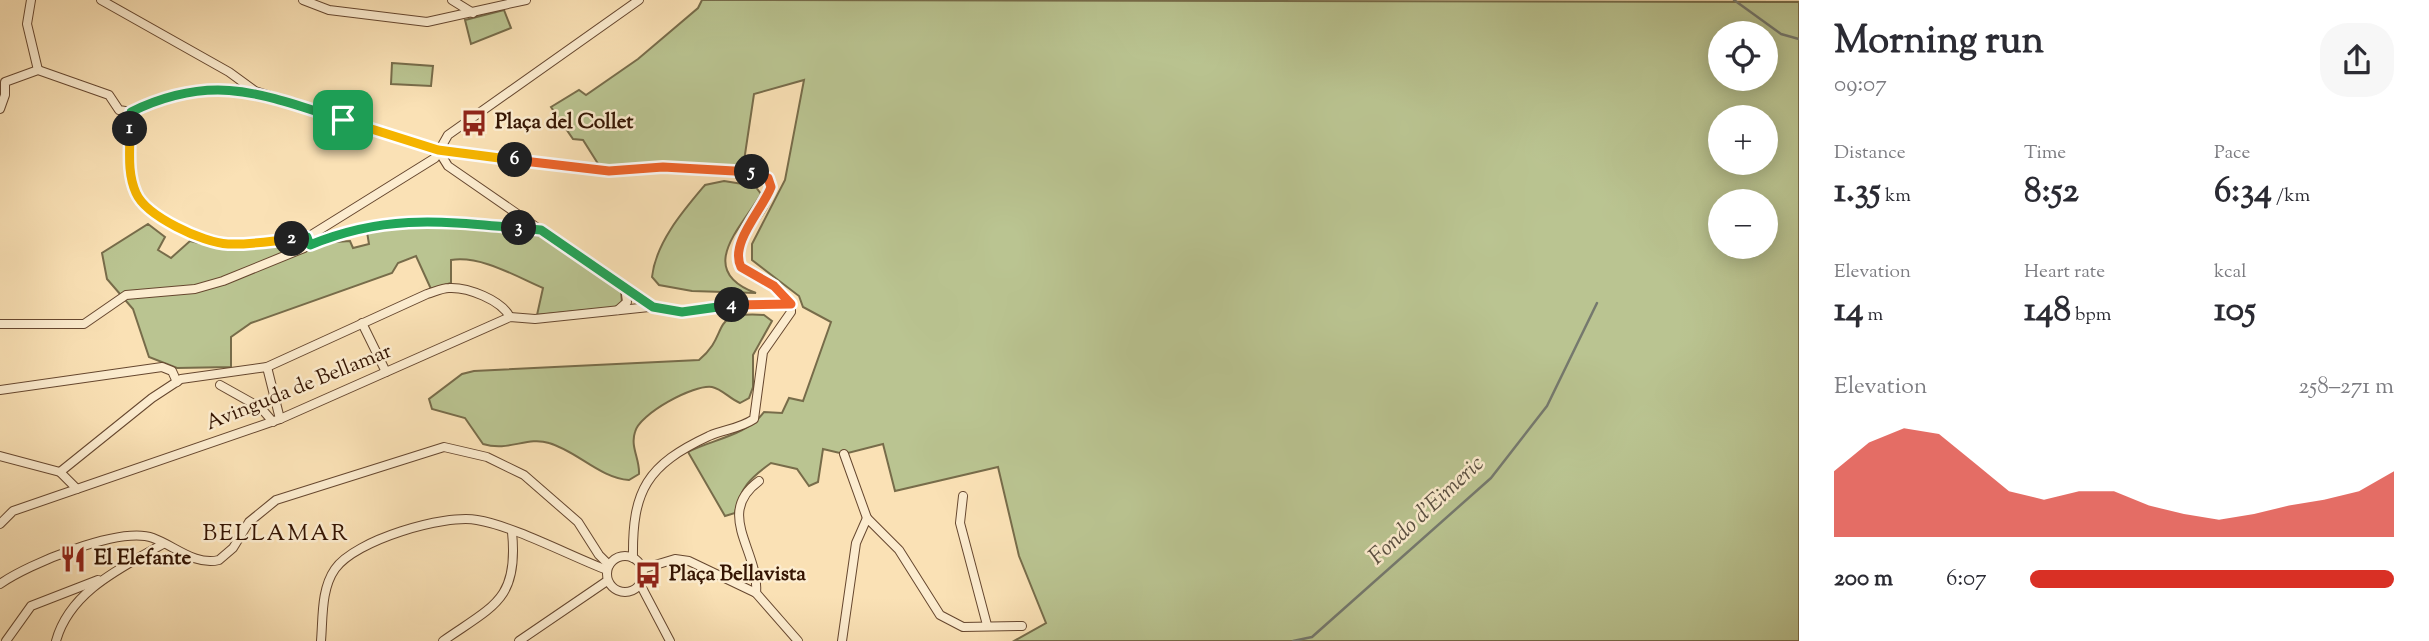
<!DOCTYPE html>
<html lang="en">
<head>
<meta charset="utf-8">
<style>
	body { margin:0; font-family:"Sorts Mill Goudy",serif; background:#f7f7f7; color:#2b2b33; height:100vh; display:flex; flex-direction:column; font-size:26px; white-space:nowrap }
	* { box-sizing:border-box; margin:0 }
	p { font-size:23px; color:#7c7c81 }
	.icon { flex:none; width:38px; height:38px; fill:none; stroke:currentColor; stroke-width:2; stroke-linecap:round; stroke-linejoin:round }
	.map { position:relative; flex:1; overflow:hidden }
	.details { display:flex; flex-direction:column; background:#fff; width:630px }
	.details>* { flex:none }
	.tools { position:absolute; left:1708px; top:21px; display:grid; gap:14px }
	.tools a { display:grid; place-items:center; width:70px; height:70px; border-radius:50%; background:#fff; box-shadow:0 4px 18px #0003; font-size:35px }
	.pin { position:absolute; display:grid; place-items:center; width:60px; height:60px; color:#fff; margin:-30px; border-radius:14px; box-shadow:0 4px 10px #0006 }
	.km { position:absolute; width:35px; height:35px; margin:-18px; border-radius:50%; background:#222; color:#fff; font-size:19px; line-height:35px; text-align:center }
	.round { display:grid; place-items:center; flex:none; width:74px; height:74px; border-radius:28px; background:#f7f7f7 }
	.overview { display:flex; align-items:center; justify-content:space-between; height:119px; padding:0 35px }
	h1 { font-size:38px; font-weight:700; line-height:52px }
	.figures { display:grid; grid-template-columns:repeat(3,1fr); gap:10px; height:119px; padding:7px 35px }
	.figures div { display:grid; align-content:center }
	.figures b { font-size:35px; font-weight:700 }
	.figures small { font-size:19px; font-weight:400 }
	.figures p { font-size:19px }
	.chart { height:196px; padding:14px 35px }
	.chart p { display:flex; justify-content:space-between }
	.chart svg { width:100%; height:126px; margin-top:7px; fill:#d93025; opacity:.7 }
	ul { padding:0 35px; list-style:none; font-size:23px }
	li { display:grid; grid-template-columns:112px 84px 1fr; align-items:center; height:52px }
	li i { height:18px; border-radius:9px; background:#d93025 }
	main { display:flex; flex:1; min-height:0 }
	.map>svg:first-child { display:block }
</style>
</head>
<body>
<main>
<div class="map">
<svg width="1799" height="641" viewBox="0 0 1799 641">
	<rect width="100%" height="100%" fill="#fae1b5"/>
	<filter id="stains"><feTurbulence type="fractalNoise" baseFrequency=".00286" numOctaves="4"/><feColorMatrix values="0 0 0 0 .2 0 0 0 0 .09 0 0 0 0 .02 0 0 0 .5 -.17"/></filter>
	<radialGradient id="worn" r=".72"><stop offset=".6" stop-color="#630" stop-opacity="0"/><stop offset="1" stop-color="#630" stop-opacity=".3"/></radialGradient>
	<!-- green -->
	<g fill="#bac491" stroke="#776c4a" stroke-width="2" fill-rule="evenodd">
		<path d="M702,0L1799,2V641H1014L1046,623L1019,556L998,467L895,491L883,444L844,454L823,449L818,482L809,486L797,469L771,463C750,478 740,488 735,513L725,516L688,452C713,439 746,436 764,412L782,413L789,398L803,401L831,322L803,307L799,296L752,260V244L785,180L804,80L754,94L743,168L712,164L602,170L583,140L573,139L551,107L579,90L586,95L638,59L698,8ZM1720,33H1766V79H1720ZM1720,117H1766V163H1720ZM1720,201H1766V247H1720Z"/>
		<path d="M504,10L511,28L471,44L465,20Z"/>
		<path d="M392,63L433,66L431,86L391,84Z"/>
		<path d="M724,181L755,186L761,194C742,227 694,270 756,293L692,291L659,285L652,277C656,242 683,211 705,185Z"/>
		<path d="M148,224L165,237L158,250L171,258L190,241L225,249L350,241L353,248L369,244L367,232L389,224H429L540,236L621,291L622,303L617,307L537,315L543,288C517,277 481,255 451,260V283L431,289L416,256L398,263L392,273L251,323L231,337V367L177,368L149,357L133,309L107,279L102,253Z"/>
		<path d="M764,315L772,321L753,355V387L749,398L740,403C730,399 722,389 712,387C694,384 639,414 635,432C630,447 640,459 639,474L629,480C600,478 577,451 549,443C527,436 509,452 483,444L465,418L432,409L429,399L462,374L474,371L699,360C732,333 706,311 764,315Z"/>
	</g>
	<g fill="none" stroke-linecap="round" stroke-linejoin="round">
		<!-- stream -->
		<g stroke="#75796e" stroke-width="2.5">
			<path d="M1734,0L1781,34L1799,39"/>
			<path d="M1293,641L1312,637L1491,478L1547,406L1597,303"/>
		</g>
		<!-- street casing -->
		<g stroke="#66472f" stroke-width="10">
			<g id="street">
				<path d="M31,0L27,24L38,70"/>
				<path d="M101,0L229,72L255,91"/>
				<path d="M303,0L329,10L427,22L526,0"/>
				<path d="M452,0L473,13"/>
				<path d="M0,109L5,95V82L38,70L109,95L119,110L131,112"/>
				<path d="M131,112C171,93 213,85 258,92L438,150L609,171L663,167L718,169L752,172L768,178C779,209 724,236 741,267C758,276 792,289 791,312L763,352L754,419C739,429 725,429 709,436C647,465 632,490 633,558"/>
				<path d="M131,112C129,168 119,196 176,226C191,234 208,243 226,244C250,246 276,239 301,239"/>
				<path d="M438,150L448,166L652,307"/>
				<path d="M308,237L435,158L448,135L639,0"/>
				<path d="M310,245C393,212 452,220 538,230"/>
				<path d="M618,310L627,302L625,287"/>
				<path d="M362,323L386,372"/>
				<path d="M0,324H84L126,295L195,289L223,281L304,248"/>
				<path d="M267,367L280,419"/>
				<path d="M220,385L261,408L273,422"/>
				<path d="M0,390L162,367L172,371L177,382"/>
				<path d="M844,454L867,518"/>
				<path d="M0,456L60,472L77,489"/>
				<path d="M60,472L152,398L181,379L267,367L427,294C434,292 442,288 449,288C468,287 501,300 510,317"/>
				<path d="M963,496L960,523L987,625"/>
				<path d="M0,524L13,511L280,419L510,317L535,319L649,307L682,312L732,305L791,304"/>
				<circle cx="625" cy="574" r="18"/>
				<path d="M642,569L675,559L689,561L756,593L798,641"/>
				<path d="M0,584C28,564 120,526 153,538C175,546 195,566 219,560L233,548L249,522L276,500L444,447L487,457L524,475L578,522L599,555L609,565"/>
				<path d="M640,584L670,641"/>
				<path d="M756,593C760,551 714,514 759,481"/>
				<path d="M6,641L31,606L98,580"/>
				<path d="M56,641C70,591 121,568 163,544"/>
				<path d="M321,641C323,617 321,589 335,569C355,540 444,514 477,520C514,526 570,556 607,570"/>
				<path d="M443,641C493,606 519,600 512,532"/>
				<path d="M519,641L607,581"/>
				<path d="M842,641L856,543L867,518L899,550L940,615L963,627L1022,626"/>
			</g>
		</g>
		<!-- street -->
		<use href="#street" stroke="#fceccf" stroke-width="8"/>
	</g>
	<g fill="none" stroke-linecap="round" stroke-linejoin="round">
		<!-- split-1 casing -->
		<g stroke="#fff" stroke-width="14">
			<path id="split-1" d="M130,129L131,112C213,72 262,94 343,120"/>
		</g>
		<!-- split-2 casing -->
		<g stroke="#fff" stroke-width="14">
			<path id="split-2" d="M130,129C130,151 127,173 136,193C146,216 203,243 228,244C249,245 271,241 292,239"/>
		</g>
		<!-- split-3 casing -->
		<g stroke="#fff" stroke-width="14">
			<path id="split-3" d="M292,239L307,237L310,245C385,214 441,221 519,228"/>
		</g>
		<!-- split-4 casing -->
		<g stroke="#fff" stroke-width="14">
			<path id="split-4" d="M519,228L541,230L653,307L682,312L732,305"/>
		</g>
		<!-- split-5 casing -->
		<g stroke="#fff" stroke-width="14">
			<path id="split-5" d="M732,305L791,304L774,286L741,267C729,243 763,209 771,187L768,178L752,172"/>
		</g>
		<!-- split-6 casing -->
		<g stroke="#fff" stroke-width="14">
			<path id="split-6" d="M515,160L609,171L663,167L752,172"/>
		</g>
		<!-- split-7 casing -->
		<g stroke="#fff" stroke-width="14">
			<path id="split-7" d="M343,120L438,150L515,160"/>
		</g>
		<!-- split-1 -->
		<use href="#split-1" stroke="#22a559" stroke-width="9"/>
		<!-- split-2 -->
		<use href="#split-2" stroke="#f5b400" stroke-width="9"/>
		<!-- split-3 -->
		<use href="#split-3" stroke="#22a559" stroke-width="9"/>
		<!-- split-4 -->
		<use href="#split-4" stroke="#22a559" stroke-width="9"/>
		<!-- split-5 -->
		<use href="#split-5" stroke="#f0652b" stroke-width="9"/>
		<!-- split-6 -->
		<use href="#split-6" stroke="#f0652b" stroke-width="9"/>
		<!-- split-7 -->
		<use href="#split-7" stroke="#f5b400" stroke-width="9"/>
	</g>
	<!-- icons -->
	<defs>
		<g id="bus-bare" transform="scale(2.1)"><path d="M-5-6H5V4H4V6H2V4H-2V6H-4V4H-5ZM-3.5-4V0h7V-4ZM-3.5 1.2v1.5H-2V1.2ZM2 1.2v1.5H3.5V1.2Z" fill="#8f2418" stroke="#fceccf" stroke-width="2.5" paint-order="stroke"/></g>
		<g id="restaurant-bare" transform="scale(2.1)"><path d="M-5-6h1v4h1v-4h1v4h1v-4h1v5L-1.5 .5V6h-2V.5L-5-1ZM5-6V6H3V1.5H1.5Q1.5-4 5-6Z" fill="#8f2418" stroke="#fceccf" stroke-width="2.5" paint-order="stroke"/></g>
	</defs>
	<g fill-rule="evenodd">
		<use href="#bus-bare" x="474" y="123"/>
		<use href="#restaurant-bare" x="73" y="559"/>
		<use href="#bus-bare" x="648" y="575"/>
	</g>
	<g text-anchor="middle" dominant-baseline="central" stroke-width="5" stroke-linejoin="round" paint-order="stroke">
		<!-- poi labels -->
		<g font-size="21" font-weight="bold" fill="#341402" stroke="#fceccf" text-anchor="start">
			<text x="495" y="123">Plaça del Collet</text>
			<text x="94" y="559">El Elefante</text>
			<text x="669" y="575">Plaça Bellavista</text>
		</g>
		<!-- street labels -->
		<g font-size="21" fill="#341402" stroke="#fceccf">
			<text transform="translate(299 388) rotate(-22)">Avinguda de Bellamar</text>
		</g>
		<!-- water labels -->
		<g font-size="23" font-style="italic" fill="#5a4f41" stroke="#fceccf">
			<text transform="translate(1427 511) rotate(-43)">Fondo d'Eimeric</text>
		</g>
		<!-- neighbourhood labels -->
		<g font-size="23" letter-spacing="2" fill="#341402" stroke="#fceccf">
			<text x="276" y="534">BELLAMAR</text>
		</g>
	</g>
	<rect width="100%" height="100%" filter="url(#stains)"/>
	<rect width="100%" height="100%" fill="url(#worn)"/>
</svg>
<div class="tools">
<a><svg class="icon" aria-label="locate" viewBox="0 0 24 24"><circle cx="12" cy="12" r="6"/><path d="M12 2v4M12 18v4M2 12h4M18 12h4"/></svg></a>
<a>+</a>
<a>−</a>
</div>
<div class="pin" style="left:343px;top:120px;background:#1e9e55"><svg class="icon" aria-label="arrive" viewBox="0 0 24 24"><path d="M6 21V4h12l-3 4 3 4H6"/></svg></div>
<b class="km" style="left:130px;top:129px">1</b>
<b class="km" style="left:292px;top:239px">2</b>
<b class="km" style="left:519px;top:228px">3</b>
<b class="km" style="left:732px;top:305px">4</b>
<b class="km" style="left:752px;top:172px">5</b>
<b class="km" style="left:515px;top:160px">6</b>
</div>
<section class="details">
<div class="overview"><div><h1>Morning run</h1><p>09:07</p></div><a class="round"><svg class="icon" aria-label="share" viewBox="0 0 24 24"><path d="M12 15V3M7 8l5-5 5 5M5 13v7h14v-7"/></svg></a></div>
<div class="figures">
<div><p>Distance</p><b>1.35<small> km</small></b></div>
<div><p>Time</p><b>8:52</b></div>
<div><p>Pace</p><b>6:34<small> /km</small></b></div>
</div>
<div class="figures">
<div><p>Elevation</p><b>14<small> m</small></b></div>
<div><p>Heart rate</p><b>148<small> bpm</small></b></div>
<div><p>kcal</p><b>105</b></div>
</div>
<div class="chart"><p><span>Elevation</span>258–271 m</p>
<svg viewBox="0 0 160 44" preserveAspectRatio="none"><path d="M0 44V21L10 11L20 6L30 8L40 18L50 28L60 31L70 28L80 28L90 33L100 36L110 38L120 36L130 33L140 31L150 28L160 21V44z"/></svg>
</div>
<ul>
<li><b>200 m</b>6:07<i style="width:100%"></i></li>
</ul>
</section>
</main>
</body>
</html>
